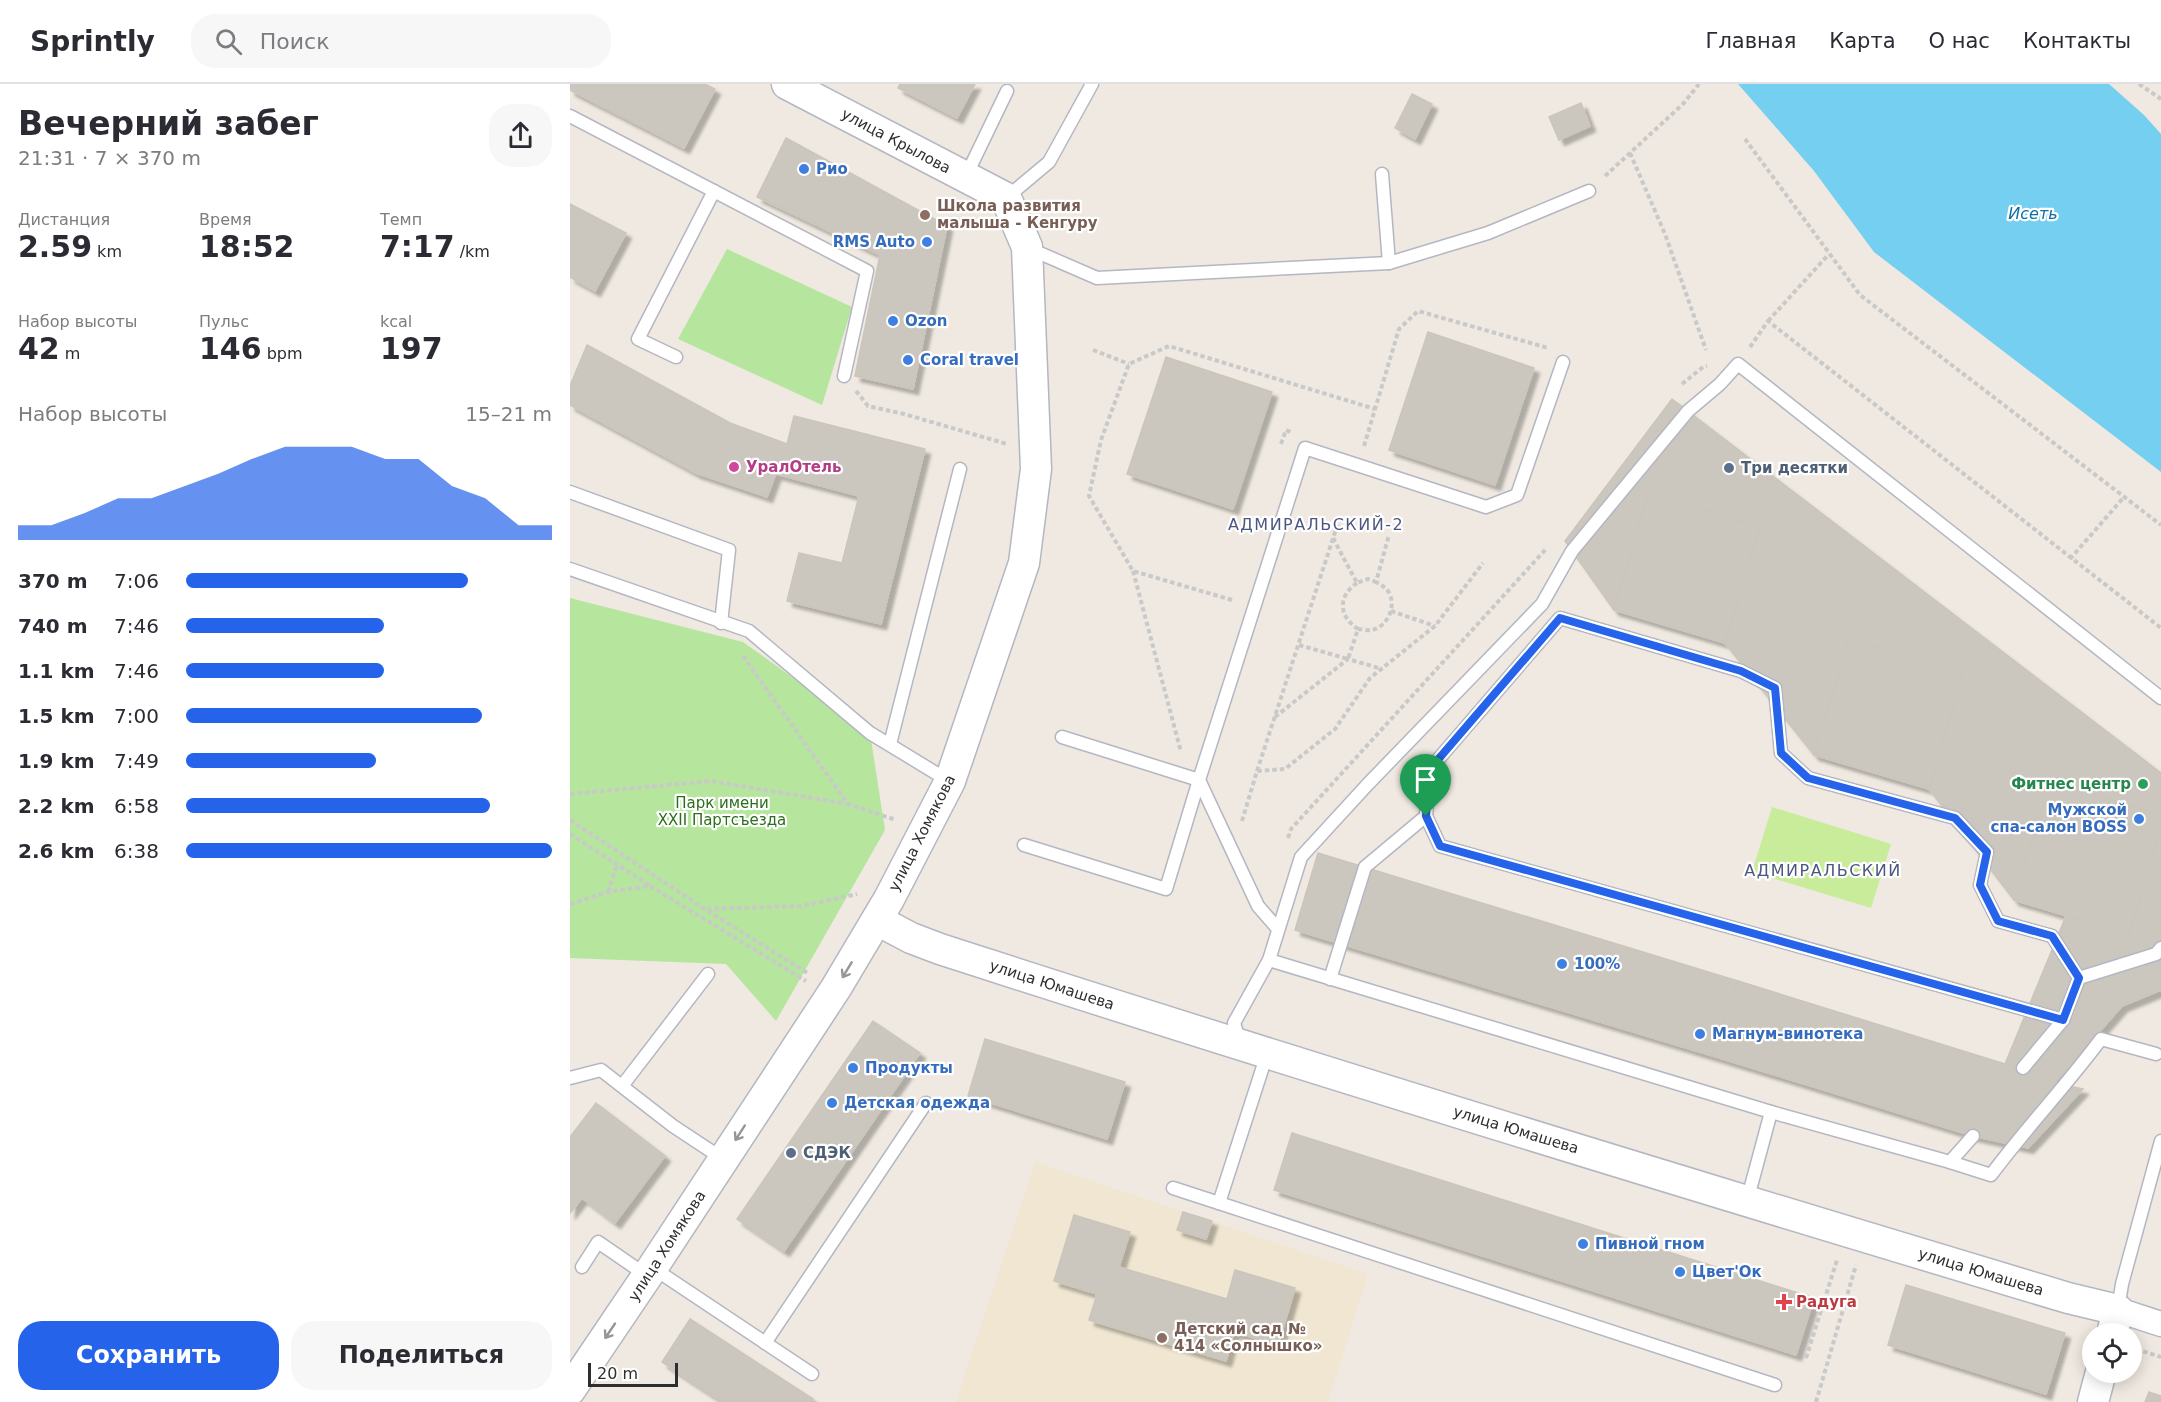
<!DOCTYPE html>
<html lang="ru">
<head>
<meta charset="utf-8">
<style>
	body { margin:0; font-family:"DejaVu Sans",sans-serif; background:#f7f7f7; color:#2b2b33; height:100vh; display:flex; flex-direction:column; font-size:22px; white-space:nowrap }
	* { box-sizing:border-box; margin:0 }
	p { font-size:20px; color:#7c7c81 }
	.icon { flex:none; width:33px; height:33px; fill:none; stroke:currentColor; stroke-width:2; stroke-linecap:round; stroke-linejoin:round }
	.map { position:relative; flex:1; overflow:hidden }
	.side { display:flex; flex-direction:column; background:#fff; width:570px }
	.side>* { flex:none }
	.controls { position:absolute; left:1512px; top:1239px; display:grid; gap:12px }
	.controls a { display:grid; place-items:center; width:60px; height:60px; border-radius:50%; background:#fff; box-shadow:0 3px 15px #0003; font-size:30px }
	.scale { position:absolute; left:18px; bottom:15px; width:90px; box-sizing:border-box; padding-left:6px; border:3px solid #2e2e2e; border-top:0; font-size:16px; line-height:21px; white-space:nowrap; color:#2e2e2e; -webkit-text-stroke:4px #fff; paint-order:stroke }
	.pin { position:absolute; display:grid; place-items:center; width:51px; height:51px; color:#fff; margin:-62px -26px; border-radius:50% 50% 50% 0; rotate:-45deg; box-shadow:0 0 6px #0007 }
	.pin .icon { rotate:45deg }
	.round { display:grid; place-items:center; flex:none; width:63px; height:63px; border-radius:24px; background:#f7f7f7 }
	.overview { display:flex; align-items:center; justify-content:space-between; height:102px; padding:0 18px }
	h1 { font-size:33px; font-weight:800; line-height:45px }
	.figures { display:grid; grid-template-columns:repeat(3,1fr); gap:9px; height:102px; padding:6px 18px }
	.figures div { display:grid; align-content:center }
	.figures b { font-size:30px; font-weight:800 }
	.figures small { font-size:16px; font-weight:400 }
	.figures p { font-size:16px }
	.chart { height:168px; padding:12px 18px }
	.chart p { display:flex; justify-content:space-between }
	.chart svg { width:100%; height:108px; margin-top:6px; fill:#2563eb; opacity:.7 }
	.button { display:flex; gap:12px; margin-top:auto; padding:12px 18px }
	.button a { flex:1; height:69px; border-radius:24px; background:#2563eb; color:#fff; font-size:24px; font-weight:800; line-height:69px; text-align:center }
	.button a+a { background:#f7f7f7; color:#2b2b33 }
	ul { padding:0 18px; list-style:none; font-size:20px }
	li { display:grid; grid-template-columns:96px 72px 1fr; align-items:center; height:45px }
	li i { height:15px; border-radius:8px; background:#2563eb }
	header { display:flex; align-items:center; gap:36px; box-sizing:border-box; height:84px; padding:0 30px; background:#fff; border-bottom:2px solid #e1e1e2 }
	header strong { font-size:28px }
	nav { display:flex; gap:33px; margin-inline-start:auto; font-size:21px }
	.search { width:420px; height:54px; background:#f7f7f7; display:flex; align-items:center; gap:15px; box-sizing:border-box; padding:0 21px; border-radius:24px; color:#7c7c81; font-size:22px }
	main { display:flex; flex:1; min-height:0 }
	.map>svg:first-child { display:block }
</style>
</head>
<body>
<header>
<strong>Sprintly</strong>
<div class="search"><svg class="icon" aria-label="search" viewBox="0 0 24 24"><circle cx="10" cy="10" r="6"/><path d="M15 15l6 6"/></svg>Поиск</div>
<nav><a>Главная</a><a>Карта</a><a>О нас</a><a>Контакты</a></nav>
</header>
<main>
<section class="side">
<div class="overview"><div><h1>Вечерний забег</h1><p>21:31 · 7 × 370 m</p></div><a class="round"><svg class="icon" aria-label="share" viewBox="0 0 24 24"><path d="M12 15V3M7 8l5-5 5 5M5 13v7h14v-7"/></svg></a></div>
<div class="figures">
<div><p>Дистанция</p><b>2.59<small> km</small></b></div>
<div><p>Время</p><b>18:52</b></div>
<div><p>Темп</p><b>7:17<small> /km</small></b></div>
</div>
<div class="figures">
<div><p>Набор высоты</p><b>42<small> m</small></b></div>
<div><p>Пульс</p><b>146<small> bpm</small></b></div>
<div><p>kcal</p><b>197</b></div>
</div>
<div class="chart"><p><span>Набор высоты</span>15–21 m</p>
<svg viewBox="0 0 160 44" preserveAspectRatio="none"><path d="M0 44V38L10 38L20 33L30 27L40 27L50 22L60 17L70 11L80 6L90 6L100 6L110 11L120 11L130 22L140 27L150 38L160 38V44z"/></svg>
</div>
<ul>
<li><b>370 m</b>7:06<i style="width:77%"></i></li>
<li><b>740 m</b>7:46<i style="width:54%"></i></li>
<li><b>1.1 km</b>7:46<i style="width:54%"></i></li>
<li><b>1.5 km</b>7:00<i style="width:81%"></i></li>
<li><b>1.9 km</b>7:49<i style="width:52%"></i></li>
<li><b>2.2 km</b>6:58<i style="width:83%"></i></li>
<li><b>2.6 km</b>6:38<i style="width:100%"></i></li>
</ul>
<div class="button"><a>Сохранить</a><a>Поделиться</a></div>
</section>
<div class="map">
<svg width="1591" height="1318" viewBox="0 0 1591 1318">
	<defs>
		<filter id="shadow"><feDropShadow dx="5.5" dy="5.5" stdDeviation="1.5" flood-color="#0004"/></filter>
	</defs>
	<rect width="100%" height="100%" fill="#efe9e1"/>
	<!-- education -->
	<path fill="#f0e6d1" d="M465,1078L798,1190L758,1318H386Z"/>
	<!-- green -->
	<g fill="#b6e59e">
		<path d="M157,165L282,223L252,321L108,255Z"/>
		<path d="M0,514L173,558L300,649L315,746L206,937L156,880L0,874Z"/>
	</g>
	<!-- pitch -->
	<path fill="#c9ec9a" d="M1202,723L1321,760L1301,824L1182,788Z"/>
	<!-- water -->
	<path fill="#75cff0" d="M1168,0H1539L1574,31L1591,50V388L1304,168L1244,87Z"/>
	<!-- building -->
	<g fill="#cbc7bf" stroke="#cbc5ba" stroke-width="1.5" filter="url(#shadow)">
		<path d="M0,0H135L145,5L114,64L0,6Z"/>
		<path d="M330,0H405L387,34L328,4Z"/>
		<path d="M842,10L862,20L845,55L825,44Z"/>
		<path d="M1011,19L1020,42L989,56L979,33Z"/>
		<path d="M216,54L377,142L343,305L285,292L310,171L187,113Z"/>
		<path d="M0,120L56,149L25,207L0,193Z"/>
		<path d="M858,248L964,284L925,401L819,366Z"/>
		<path d="M17,261L160,339L217,360L197,413L126,389L0,321V302Z"/>
		<path d="M596,273L702,308L663,425L557,390Z"/>
		<path d="M1102,315L1591,689V731L1480,698L1444,816L1359,705L1393,589L1279,555L1244,671L1155,559L1190,443L1079,409L1044,526L995,457Z"/>
		<path d="M224,332L355,365L311,540L217,517L229,469L272,479L289,412L206,390L217,360Z"/>
		<path d="M1079,409L1190,443L1155,559L1044,526Z"/>
		<path d="M1279,555L1393,589L1359,705L1244,671Z"/>
		<path d="M1480,698L1591,731V744L1559,851L1444,816Z"/>
		<path d="M1591,744V906L1552,922L1484,999L1453,984L1435,980L1496,832L1559,851Z"/>
		<path d="M748,769L1168,897L1143,972L725,846Z"/>
		<path d="M1168,897L1435,980L1453,984L1484,999L1513,1005L1458,1064L1403,1052L1143,972Z"/>
		<path d="M303,937L350,969L214,1167L167,1135Z"/>
		<path d="M415,955L555,998L537,1055L398,1012Z"/>
		<path d="M26,1019L95,1072L45,1139L12,1114L0,1129V1053Z"/>
		<path d="M722,1049L1244,1214L1226,1271L704,1106Z"/>
		<path d="M613,1128L642,1137L636,1155L607,1146Z"/>
		<path d="M504,1131L560,1148L549,1183L657,1215L665,1186L725,1204L708,1261L664,1248L656,1277L519,1236L527,1210L484,1197Z"/>
		<path d="M1336,1201L1495,1249L1476,1310L1318,1261Z"/>
		<path d="M120,1235L243,1315L241,1318H153L92,1278Z"/>
		<path d="M1579,1308L1591,1312V1318H1575Z"/>
	</g>
	<g fill="none" stroke-linecap="round" stroke-linejoin="round">
		<!-- service casing -->
		<g stroke="#b4b7c1" stroke-width="15">
			<g id="service">
				<path d="M0,32L297,187L274,292"/>
				<path d="M812,90L819,179"/>
				<path d="M396,92L437,7"/>
				<path d="M436,114L479,78L522,0"/>
				<path d="M458,164L527,194L819,179L918,149L1019,107"/>
				<path d="M106,273L68,255L144,107"/>
				<path d="M0,408L159,466L151,539"/>
				<path d="M0,485L179,547L300,649L379,697"/>
				<path d="M320,660L390,385"/>
				<path d="M454,761L596,805L629,696L492,653"/>
				<path d="M708,845L688,822L629,696L735,364L916,423L947,411L993,278"/>
				<path d="M699,876L1201,1028L1380,1078L1403,1052"/>
				<path d="M760,895L795,783L856,732"/>
				<path d="M1493,936L870,762L856,732L859,686L990,534L1171,587L1205,604L1211,669L1238,694L1385,734L1417,768L1410,801L1428,837L1482,852L1509,894"/>
				<path d="M670,959L664,939L699,876L731,773L798,700L972,520L1002,467L1118,327L1150,300L1168,280L1591,614"/>
				<path d="M697,970L649,1119L1205,1301"/>
				<path d="M1453,984L1493,936L1509,894L1586,870L1591,864"/>
				<path d="M0,994L31,986L103,1042L153,1075"/>
				<path d="M52,1002L138,890"/>
				<path d="M1380,1078L1421,1091C1456,1044 1496,1002 1531,955L1586,970"/>
				<path d="M603,1104L649,1119"/>
				<path d="M1177,1117L1201,1028"/>
				<path d="M12,1183L28,1158L76,1191"/>
				<path d="M83,1184L242,1290"/>
				<path d="M1548,1225L1552,1200L1591,1057"/>
				<path d="M195,1259L356,1019"/>
			</g>
		</g>
		<!-- minor casing -->
		<g stroke="#b4b7c1" stroke-width="27">
			<path id="minor" d="M1548,1226L1591,1240"/>
		</g>
		<!-- tertiary casing -->
		<g stroke="#b4b7c1" stroke-width="33">
			<g id="tertiary">
				<path d="M307,836L341,854L370,865C744,986 1121,1101 1498,1214L1548,1226L1542,1250"/>
				<path d="M0,1306L77,1192L266,904L319,815L380,697L454,479L466,385L457,163L436,114L217,0"/>
				<path d="M1523,1318L1531,1288"/>
			</g>
		</g>
		<!-- path -->
		<g stroke="#c9c9c9" stroke-width="4" stroke-dasharray="4.5 3" stroke-linecap="butt">
			<path d="M1569,0L1591,15"/>
			<path d="M1175,55L1290,211L1591,441"/>
			<path d="M1060,69L1095,150L1136,266"/>
			<path d="M1035,92L1113,20L1129,0"/>
			<path d="M1198,237L1259,170"/>
			<path d="M1180,263L1198,237L1591,544"/>
			<path d="M523,266L559,280"/>
			<path d="M1112,300L1133,283L1137,282"/>
			<path d="M286,307L298,322L334,330L437,360"/>
			<path d="M711,360L716,346L723,349"/>
			<path d="M794,362L829,245L848,227L978,264"/>
			<path d="M763,454L787,499L798,495L806,498"/>
			<path d="M1500,475L1554,413"/>
			<path d="M563,487L611,668"/>
			<path d="M787,499C768,512 768,532 788,545"/>
			<path d="M662,516L563,487L519,412L531,356L559,280L599,262L805,325"/>
			<path d="M821,527L865,542"/>
			<path d="M729,561L778,575L788,545C792,545 798,547 802,546C819,542 827,520 818,507C815,503 811,501 806,498L819,451"/>
			<path d="M173,572L278,720L326,736"/>
			<path d="M705,633L778,575L812,585"/>
			<path d="M687,687L770,433"/>
			<path d="M0,710L141,697L278,720"/>
			<path d="M0,736L135,825L239,890"/>
			<path d="M672,737L687,687L715,685L765,645L800,594L865,542L913,479"/>
			<path d="M0,750L79,801"/>
			<path d="M718,754L721,745L976,465"/>
			<path d="M38,808L47,780"/>
			<path d="M0,820L38,808L80,802L236,897"/>
			<path d="M137,825L232,822L287,810"/>
			<path d="M1566,1265L1591,1273"/>
			<path d="M1236,1274L1267,1176"/>
			<path d="M1246,1318L1286,1181"/>
		</g>
		<!-- service -->
		<use href="#service" stroke="#fff" stroke-width="12"/>
		<!-- minor -->
		<use href="#minor" stroke="#fff" stroke-width="24"/>
		<!-- tertiary -->
		<use href="#tertiary" stroke="#fff" stroke-width="30"/>
	</g>
	<!-- one-way arrows -->
	<defs><path id="oneway-shaft" d="M-6 0H5M1.5-3L5.5 0L1.5 3" fill="none" stroke-width="1.6" stroke-linecap="round" stroke-linejoin="round" transform="scale(1.5)"/></defs>
	<g stroke="#969696">
		<use href="#oneway-shaft" transform="translate(277 886) rotate(121)"/>
		<use href="#oneway-shaft" transform="translate(170 1049) rotate(123)"/>
		<use href="#oneway-shaft" transform="translate(40 1247) rotate(124)"/>
	</g>
	<g fill="none" stroke-linecap="round" stroke-linejoin="round">
		<!-- route casing -->
		<g stroke="#fff" stroke-width="12">
			<path id="route" d="M990,534L1171,587L1205,604L1211,669L1238,694L1385,734L1417,768L1410,801L1428,837L1482,852L1509,894L1493,936L870,762L856,732L859,686Z"/>
		</g>
		<!-- route -->
		<use href="#route" stroke="#2563eb" stroke-width="8"/>
	</g>
	<!-- markers -->
	<g fill="#3f7fe0" stroke="#fff" stroke-width="2">
		<circle cx="234" cy="85" r="6"/>
		<circle cx="357" cy="158" r="6"/>
		<circle cx="323" cy="237" r="6"/>
		<circle cx="338" cy="276" r="6"/>
		<circle cx="1569" cy="735" r="6"/>
		<circle cx="992" cy="880" r="6"/>
		<circle cx="1130" cy="950" r="6"/>
		<circle cx="283" cy="984" r="6"/>
		<circle cx="262" cy="1019" r="6"/>
		<circle cx="1013" cy="1160" r="6"/>
		<circle cx="1110" cy="1188" r="6"/>
	</g>
	<g fill="#8d6e63" stroke="#fff" stroke-width="2">
		<circle cx="355" cy="131" r="6"/>
		<circle cx="592" cy="1254" r="6"/>
	</g>
	<circle fill="#d1479c" stroke="#fff" stroke-width="2" cx="164" cy="383" r="6"/>
	<g fill="#5c6f8a" stroke="#fff" stroke-width="2">
		<circle cx="1159" cy="384" r="6"/>
		<circle cx="221" cy="1069" r="6"/>
	</g>
	<circle fill="#2e9e5b" stroke="#fff" stroke-width="2" cx="1573" cy="700" r="6"/>
	<path fill="#e0444e" stroke="#fff" stroke-width="2" d="M1211 1209h6v6h6v6h-6v6h-6v-6h-6v-6h6z"/>
	<g text-anchor="middle" dominant-baseline="central" stroke-width="4.5" stroke-linejoin="round" paint-order="stroke">
		<!-- street labels -->
		<g font-size="15" fill="#2e2e2e" stroke="#fff">
			<text transform="translate(326 57) rotate(28)">улица Крылова</text>
			<text transform="translate(352 749) rotate(-63)">улица Хомякова</text>
			<text transform="translate(482 901) rotate(18)">улица Юмашева</text>
			<text transform="translate(946 1046) rotate(17)">улица Юмашева</text>
			<text transform="translate(97 1162) rotate(-57)">улица Хомякова</text>
			<text transform="translate(1411 1188) rotate(17)">улица Юмашева</text>
		</g>
		<!-- shop labels -->
		<g font-size="15" font-weight="bold" fill="#366cbe" stroke="#fff" text-anchor="start">
			<text x="246" y="85">Рио</text>
			<text x="345" y="158" text-anchor="end">RMS Auto</text>
			<text x="335" y="237">Ozon</text>
			<text x="350" y="276">Coral travel</text>
			<text x="1557" y="726" text-anchor="end">Мужской<tspan x="1557" dy="17">спа-салон BOSS</tspan></text>
			<text x="1004" y="880">100%</text>
			<text x="1142" y="950">Магнум-винотека</text>
			<text x="295" y="984">Продукты</text>
			<text x="274" y="1019">Детская одежда</text>
			<text x="1025" y="1160">Пивной гном</text>
			<text x="1122" y="1188">Цвет'Ок</text>
		</g>
		<!-- education labels -->
		<g font-size="15" font-weight="bold" fill="#785e54" stroke="#fff" text-anchor="start">
			<text x="367" y="122">Школа развития<tspan x="367" dy="17">малыша - Кенгуру</tspan></text>
			<text x="604" y="1245">Детский сад №<tspan x="604" dy="17">414 «Солнышко»</tspan></text>
		</g>
		<!-- hotel labels -->
		<g font-size="15" font-weight="bold" fill="#b23c85" stroke="#fff" text-anchor="start">
			<text x="176" y="383">УралОтель</text>
		</g>
		<!-- service labels -->
		<g font-size="15" font-weight="bold" fill="#4e5e75" stroke="#fff" text-anchor="start">
			<text x="1171" y="384">Три десятки</text>
			<text x="233" y="1069">СДЭК</text>
		</g>
		<!-- leisure labels -->
		<g font-size="15" font-weight="bold" fill="#27864d" stroke="#fff" text-anchor="end">
			<text x="1561" y="700">Фитнес центр</text>
		</g>
		<!-- park labels -->
		<g font-size="15" fill="#2c6e1b" stroke="#fff">
			<text x="152" y="719">Парк имени<tspan x="152" dy="17">XXII Партсъезда</tspan></text>
		</g>
		<!-- health labels -->
		<g font-size="15" font-weight="bold" fill="#be3a42" stroke="#fff" text-anchor="start">
			<text x="1226" y="1218">Радуга</text>
		</g>
		<!-- water labels -->
		<g font-size="16" font-style="italic" fill="#0d6fa3" stroke="#fff">
			<text x="1463" y="129">Исеть</text>
		</g>
		<!-- neighbourhood labels -->
		<g font-size="16" letter-spacing="1.5" fill="#4d5680" stroke="#fff">
			<text x="746" y="440">АДМИРАЛЬСКИЙ-2</text>
			<text x="1253" y="786">АДМИРАЛЬСКИЙ</text>
		</g>
	</g>
</svg>
<div class="controls">
<a><svg class="icon" aria-label="locate" viewBox="0 0 24 24"><circle cx="12" cy="12" r="6"/><path d="M12 2v4M12 18v4M2 12h4M18 12h4"/></svg></a>
</div>
<div class="scale">20 m</div>
<div class="pin" style="left:856px;top:732px;background:#1e9e55"><svg class="icon" aria-label="arrive" viewBox="0 0 24 24"><path d="M6 21V4h12l-3 4 3 4H6"/></svg></div>
</div>
</main>
</body>
</html>
